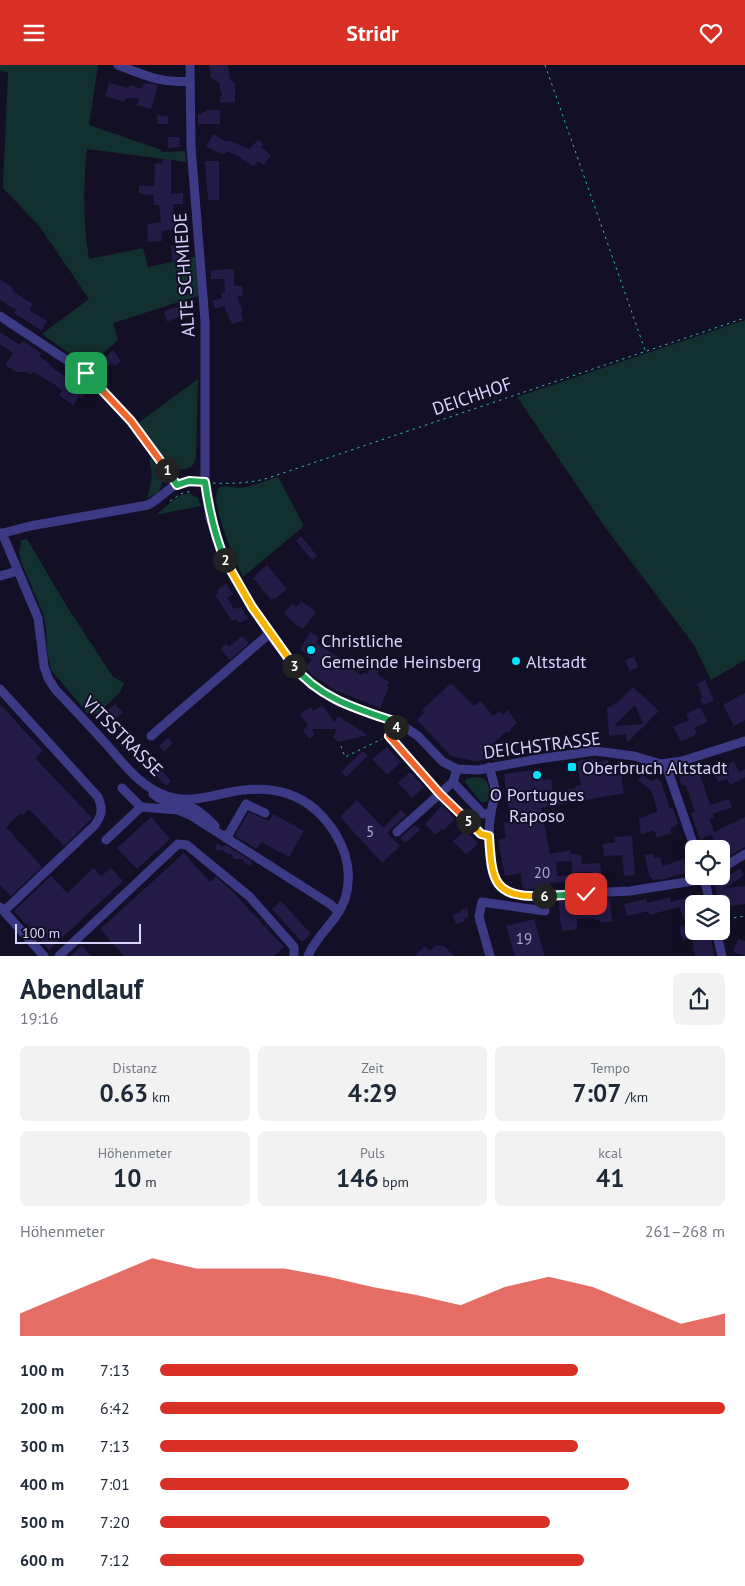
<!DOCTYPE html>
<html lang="de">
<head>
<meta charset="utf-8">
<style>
	body { margin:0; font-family:"PT Sans",sans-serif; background:#f2f2f3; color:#1f2937; height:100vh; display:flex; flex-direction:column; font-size:19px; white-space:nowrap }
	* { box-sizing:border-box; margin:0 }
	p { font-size:16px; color:#747a83 }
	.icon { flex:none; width:28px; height:28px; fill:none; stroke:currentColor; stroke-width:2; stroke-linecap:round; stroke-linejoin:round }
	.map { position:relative; height:891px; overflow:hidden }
	.details { display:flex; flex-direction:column; background:#fff; flex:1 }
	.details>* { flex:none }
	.tools { position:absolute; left:685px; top:775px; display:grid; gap:10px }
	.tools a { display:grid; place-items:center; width:45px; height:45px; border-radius:8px; background:#fff; box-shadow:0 5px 20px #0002; font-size:25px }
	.scale { position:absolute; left:15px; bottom:12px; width:126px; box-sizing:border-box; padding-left:5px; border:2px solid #d9d4ff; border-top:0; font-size:14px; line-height:18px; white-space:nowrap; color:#d9d4ff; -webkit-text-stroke:4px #130f26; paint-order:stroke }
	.pin { position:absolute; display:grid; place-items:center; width:42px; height:42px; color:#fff; margin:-21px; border-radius:10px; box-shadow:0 2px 8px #0006 }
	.km { position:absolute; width:25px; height:25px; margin:-12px; border-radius:50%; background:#222; color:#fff; font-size:14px; line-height:25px; text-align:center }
	.round { display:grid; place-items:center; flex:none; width:52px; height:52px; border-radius:8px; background:#f2f2f3 }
	.head { display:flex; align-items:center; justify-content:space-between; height:85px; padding:0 20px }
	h1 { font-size:28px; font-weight:800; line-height:38px }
	.figures { display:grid; grid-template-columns:repeat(3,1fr); gap:8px; height:85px; padding:5px 20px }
	.figures div { display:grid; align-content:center; border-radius:8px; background:#f2f2f3; text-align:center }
	.figures b { font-size:25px; font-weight:800 }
	.figures small { font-size:14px; font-weight:400 }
	.figures p { font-size:14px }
	.chart { height:140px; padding:10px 20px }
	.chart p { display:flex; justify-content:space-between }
	.chart svg { width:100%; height:90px; margin-top:5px; fill:#d93025; opacity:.7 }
	ul { padding:0 20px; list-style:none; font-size:16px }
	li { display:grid; grid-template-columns:80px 60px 1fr; align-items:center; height:38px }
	li i { height:12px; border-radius:6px; background:#d93025 }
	header { display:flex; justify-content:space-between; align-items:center; height:65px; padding:0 20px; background:#d93025; color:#fff; font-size:22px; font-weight:800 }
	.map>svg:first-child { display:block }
</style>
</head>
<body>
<header><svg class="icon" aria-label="menu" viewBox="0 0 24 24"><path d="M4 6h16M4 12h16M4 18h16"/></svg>Stridr<svg class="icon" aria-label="heart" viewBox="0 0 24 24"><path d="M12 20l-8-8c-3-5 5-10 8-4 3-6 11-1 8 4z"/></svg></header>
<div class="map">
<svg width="745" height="891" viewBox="0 0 745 891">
	<rect width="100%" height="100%" fill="#130f26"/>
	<!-- green -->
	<g fill="#12302f">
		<path d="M0,0H98L89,60L159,84L162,87L185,86L186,97L87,84C83,121 83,158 89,194L143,183L148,202L195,192L198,231L113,258L118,275L88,302L42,269L89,234L40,162L3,123L8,7L0,6Z"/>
		<path d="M745,255V595L711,615L694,580L605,462L517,332Z"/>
		<path d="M198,314L196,391C195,397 194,401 188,403C170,411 148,370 138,358Z"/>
		<path d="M151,393C159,404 167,415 158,428L147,433C151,419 154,409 149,396Z"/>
		<path d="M278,412L304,461L243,512C238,501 204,427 221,422C226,420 234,423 240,423C253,421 266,416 278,412Z"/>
		<path d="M189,428L198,433L201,441L155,450C167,443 175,430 189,428Z"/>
		<path d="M27,474L66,540L113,612L124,618L120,627L97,649H88L51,605L47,586L46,562L43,548L22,499L19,488L21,475Z"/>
		<path d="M476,712C490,712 491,726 487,737H481L465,717L466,714Z"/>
	</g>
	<!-- building -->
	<g fill="#241b47" fill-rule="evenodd">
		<path d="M209,0H228L230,14L235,19V37L220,38V31H222L219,18L211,13Z"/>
		<path d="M109,18L129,23L130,20L142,24L144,18L158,20L151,44L137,40L139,33H126L124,37L105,31Z"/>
		<path d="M206,45H220V59H198V49H203V47H206Z"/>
		<path d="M157,50L168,51V59H157Z"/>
		<path d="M213,69L227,77L228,75L249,84L258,75L263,79L261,82L271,90L264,100L258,96L254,102L236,90L226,86L224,90L206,82Z"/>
		<path d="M168,72H179L180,82L168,83Z"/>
		<path d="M163,94L171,95V129L183,128V139H173L175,156L179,155L180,163L161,166L162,176L148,177L147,159L161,157L159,140H154V130L139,129V121H154L155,98L162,99Z"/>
		<path d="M205,96H219V135H208Z"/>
		<path d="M184,180V190H179V195L172,197L171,181Z"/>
		<path d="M234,204V221H242L243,231H237L243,247H241L243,256L232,259L224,241L215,244L212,236L222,233L221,228H225L224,214H211V205Z"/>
		<path d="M0,214L13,223L12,225L17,229L33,239L29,245L47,256L41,265L14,248L16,245L0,235Z"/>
		<path d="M184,239L187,248L167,257L164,246Z"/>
		<path d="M0,267L20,280L23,276L41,288L39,291L51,300L50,301L87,326L82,333L79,331L73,340L59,330L62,325L51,317L33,307L31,310L26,307H17L5,300L13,288L0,279Z"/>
		<path d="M113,285L121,296L115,301L112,298L102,308L95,301Z"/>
		<path d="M301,471L317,491L312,495L296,476Z"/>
		<path d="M267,500L287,524L275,534L274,533L271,535L253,513L256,511L255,510Z"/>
		<path d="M226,519L233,529L227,533L234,544L236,542L238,544L241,542L248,553L240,558L235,554L232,556L215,530L219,528L217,525Z"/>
		<path d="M301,536L316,547L303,564L291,556L290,554L284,549L292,539L297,542Z"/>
		<path d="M311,567L319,573L316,578L350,599L348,602L362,610L364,607L367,609L375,594L382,598L377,609L389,617L387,621L389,622L380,643L337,626L312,610L304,602L312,595L300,583Z"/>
		<path d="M242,571L249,578L230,595L220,584L226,579L229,582Z"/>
		<path d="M634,592L638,602L630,606L625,595Z"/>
		<path d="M705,615L714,635L703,640L700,634L703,633L697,619Z"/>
		<path d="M451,618L474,641L481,636L493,651L499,646L503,650L508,645L517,658L510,664V667H506L491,680L488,683L487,695L474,696L451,691L417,655L424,647L422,645Z"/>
		<path d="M633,622L659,646L627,678L626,669L609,671L607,643L617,638ZM635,640L643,659L614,661Z"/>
		<path d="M745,628V655L734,661L723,640Z"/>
		<path d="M0,639L43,686L35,693L92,753L64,781L29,744L23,750L21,748L6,762L42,802L11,831L0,820Z"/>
		<path d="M115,639L123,648L115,654L107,646Z"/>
		<path d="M322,640L334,657L338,651L368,670L338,677L333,672L337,664H312L315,670L309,674L303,665L308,661L300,649L311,642L313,646Z"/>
		<path d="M700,642L708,657L694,663L697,669L681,677L673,662L689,655L686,649Z"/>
		<path d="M168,673L173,678L164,687L159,681Z"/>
		<path d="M387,682L401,697L387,710L372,694Z"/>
		<path d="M363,686L368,691L346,712L341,707Z"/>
		<path d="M148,691L171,716L166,721L143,696Z"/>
		<path d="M590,694V695L598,694L599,697L608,695L609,705L613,704V710L621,709L624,728L541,743L550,789L571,785V789L581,790L582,799L600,798L602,814L591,815L590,807L572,808V796L556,797L557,811L574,810L575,820H567V817L550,818V823L526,824L522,821L521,808L505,811L498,775L506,773L504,758L510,757L504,709L541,704L543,715L551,714L553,727L576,723L575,721L581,720L577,696Z"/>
		<path d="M734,696L739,707L745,704V712L730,720L727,714L718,717L713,703L720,700V702Z"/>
		<path d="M699,706L710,740L729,734L732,742L713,749L714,753L710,754L714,767L745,752V782L721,796V784H717L711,769L700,775L691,748L695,747L686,720L682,721L679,712Z"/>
		<path d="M410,707L424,722L412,733L398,718Z"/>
		<path d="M643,710L651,716L658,713L660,717L661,716L670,744L673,743L678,759L670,764L671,768L657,773L654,765L641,770L639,754L658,746L651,725L638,715Z"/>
		<path d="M357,735L383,763L401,745L406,750L387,768L400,781L382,798L340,752Z"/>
		<path d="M442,740L455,754L443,766L442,764L435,770L425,759Z"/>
		<path d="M249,747L269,756L273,749L304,766L289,792L261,777L257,784L235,771Z"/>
		<path d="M151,752L170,774L137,804L117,783Z"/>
		<path d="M415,760L420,765L405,778L400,773Z"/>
		<path d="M465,765L478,778L466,790L453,776Z"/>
		<path d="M632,771L635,810L624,811L622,790L604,791L603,779L615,777L614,772Z"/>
		<path d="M216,778L222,781L226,780L251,796V801L245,798L242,794H234L231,789H228L222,785H216Z"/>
		<path d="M184,788L210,817L216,812L231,825L284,882L274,891H124L100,864Z"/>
		<path d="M654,789V793L660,792L663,801L689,792L694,806L664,814L653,815L649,811L645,790Z"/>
		<path d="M94,803L101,811L111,803L123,816L49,885L14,846L51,811L67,828Z"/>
		<path d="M740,803L744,810L726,823L745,821V839L721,842V839H718L714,815L725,813Z"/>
		<path d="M695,831L697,839H694V866H710L714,891H695L692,873L683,875L679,862L686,859L679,842L649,850V846L627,851L624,839L646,834L647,838L670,832L671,837Z"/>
		<path d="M610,833L612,857H600V855H595V853L577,854V864L563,866L560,856L559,836L583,835L584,840L602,839V834Z"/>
		<path d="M281,836L311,869L302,877L272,844Z"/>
		<path d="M467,843L469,852L464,854L465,856L456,859L453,850L461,847L460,845Z"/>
		<path d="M534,854L545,891H515L506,861Z"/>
		<path d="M738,874L745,876V891L733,887Z"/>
		<path d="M436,880L444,881L454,891H414L425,881L430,886Z"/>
		<path d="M82,881L91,891H70Z"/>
	</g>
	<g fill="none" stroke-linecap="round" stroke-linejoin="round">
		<!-- path -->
		<g stroke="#2fb8b0" stroke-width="1" stroke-dasharray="2.5 4" stroke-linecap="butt">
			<path d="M545,0L645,285"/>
			<path d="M213,418C231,419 248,418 265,414L745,253"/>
			<path d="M170,436C177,432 182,426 191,427V426"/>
			<path d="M341,681L345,692L382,674"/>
			<path d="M721,855L745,851"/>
		</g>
		<!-- minor -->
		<g stroke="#3d3a85" stroke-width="9">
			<path d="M118,0C144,10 162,19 190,16"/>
			<path d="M190,0L191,82L205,256V417L210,453L218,478L227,499L269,569L301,610L324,628L339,637L399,658L418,671L443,697L457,704L478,705L538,694L595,686L634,691L661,699L682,696L745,676"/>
			<path d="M0,251L86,308L131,356L177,420"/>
			<path d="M2,468L38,553L44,601L48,613L55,624C72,642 90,661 107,680C124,699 141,723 167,731C187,738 207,732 226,728C272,718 309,727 335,768C348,789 352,811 345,834C337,857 316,870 308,891"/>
			<path d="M0,469L30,461L148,440C159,434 168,424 177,419C186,416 196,417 205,417"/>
			<path d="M0,511L18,506"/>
			<path d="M0,624L98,732C103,744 102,750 95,760L4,846"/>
			<path d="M399,658L389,671L440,729L481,769L489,771"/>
			<path d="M151,671L269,569"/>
			<path d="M661,699L668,706L695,784"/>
			<path d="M489,702C491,710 496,721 495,729C494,735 492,741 491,748C488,765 487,806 499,819C505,827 517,829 527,831L630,826L705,814L709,811"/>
			<path d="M457,704L453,717L483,749H490"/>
			<path d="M122,723L141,742"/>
			<path d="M153,729C165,739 172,737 186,740C198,744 206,752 215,761"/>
			<path d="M397,767L453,717"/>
			<path d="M224,770L227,772L246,739L265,748"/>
			<path d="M106,775L141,742L178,745L190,750L330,839L339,847"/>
			<path d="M721,804L745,789"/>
			<path d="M704,811L710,839"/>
			<path d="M0,842L44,891"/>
			<path d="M716,866L722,891"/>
			<path d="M59,891L178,779L187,780L250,832L294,882V891"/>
			<path d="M490,891L479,852L482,837L545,846"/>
		</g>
	</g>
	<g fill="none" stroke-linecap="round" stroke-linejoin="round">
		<!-- split-1 casing -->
		<g stroke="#fff" stroke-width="10">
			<path id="split-1" d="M86,308L131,356L167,405"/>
		</g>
		<!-- split-2 casing -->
		<g stroke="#fff" stroke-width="10">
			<path id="split-2" d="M167,405L177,420L189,416L205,417C209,445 214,469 225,495"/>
		</g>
		<!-- split-3 casing -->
		<g stroke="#fff" stroke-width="10">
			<path id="split-3" d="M225,495L252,542L294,601"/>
		</g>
		<!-- split-4 casing -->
		<g stroke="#fff" stroke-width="10">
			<path id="split-4" d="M294,601C319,634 361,645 399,658L396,662"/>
		</g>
		<!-- split-5 casing -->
		<g stroke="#fff" stroke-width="10">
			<path id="split-5" d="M396,662L389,671L440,729L468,756"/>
		</g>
		<!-- split-6 casing -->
		<g stroke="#fff" stroke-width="10">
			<path id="split-6" d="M468,756L481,769L489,771C492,815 492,833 544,831"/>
		</g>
		<!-- split-7 casing -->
		<g stroke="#fff" stroke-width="10">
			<path id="split-7" d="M544,831L586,829"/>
		</g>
		<!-- split-1 -->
		<use href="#split-1" stroke="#f0652b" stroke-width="6"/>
		<!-- split-2 -->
		<use href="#split-2" stroke="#22a559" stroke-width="6"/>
		<!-- split-3 -->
		<use href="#split-3" stroke="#f5b400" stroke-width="6"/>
		<!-- split-4 -->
		<use href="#split-4" stroke="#22a559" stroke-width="6"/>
		<!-- split-5 -->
		<use href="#split-5" stroke="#f0652b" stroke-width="6"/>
		<!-- split-6 -->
		<use href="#split-6" stroke="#f5b400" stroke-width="6"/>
		<!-- split-7 -->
		<use href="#split-7" stroke="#22a559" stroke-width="6"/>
	</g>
	<!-- markers -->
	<g fill="#00e5ff" stroke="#130f26" stroke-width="2">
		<circle cx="311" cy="585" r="5"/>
		<circle cx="516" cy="596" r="5"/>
		<rect x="567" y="697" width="10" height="10" rx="2.5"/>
		<circle cx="537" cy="710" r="5"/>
	</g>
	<g text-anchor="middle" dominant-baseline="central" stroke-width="4" stroke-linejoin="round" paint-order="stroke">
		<!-- number labels -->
		<g font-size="15" fill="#aca6d1">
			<text x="370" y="766">5</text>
			<text x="542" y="807">20</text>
			<text x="524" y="873">19</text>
		</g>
		<!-- street labels -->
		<g font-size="18" fill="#d9d4ff" stroke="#130f26">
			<text transform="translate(184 210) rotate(-94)">ALTE SCHMIEDE</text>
			<text transform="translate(472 331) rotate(-19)">DEICHHOF</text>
			<text transform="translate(123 671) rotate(45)">VITSSTRASSE</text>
			<text transform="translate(542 680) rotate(-7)">DEICHSTRASSE</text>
		</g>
		<!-- poi labels -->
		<g font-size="18" fill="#d9d4ff" stroke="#130f26" text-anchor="start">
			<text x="321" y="575">Christliche<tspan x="321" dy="21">Gemeinde Heinsberg</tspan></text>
			<text x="526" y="596">Altstadt</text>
			<text x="582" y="702">Oberbruch Altstadt</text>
			<text x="537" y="729" text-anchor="middle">O Portugues<tspan x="537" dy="21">Raposo</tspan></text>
		</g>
	</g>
</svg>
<div class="tools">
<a><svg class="icon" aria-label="locate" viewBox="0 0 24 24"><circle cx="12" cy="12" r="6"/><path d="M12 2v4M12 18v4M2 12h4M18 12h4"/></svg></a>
<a><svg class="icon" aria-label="layers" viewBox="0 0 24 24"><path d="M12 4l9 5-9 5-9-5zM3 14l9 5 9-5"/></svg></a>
</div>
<div class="scale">100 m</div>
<div class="pin" style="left:86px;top:308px;background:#1e9e55"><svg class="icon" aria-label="arrive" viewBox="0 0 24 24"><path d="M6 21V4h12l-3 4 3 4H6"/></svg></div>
<div class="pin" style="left:586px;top:829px;background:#d93025"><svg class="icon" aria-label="check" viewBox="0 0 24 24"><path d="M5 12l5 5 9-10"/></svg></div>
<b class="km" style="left:167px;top:405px">1</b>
<b class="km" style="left:225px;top:495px">2</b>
<b class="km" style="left:294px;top:601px">3</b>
<b class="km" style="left:396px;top:662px">4</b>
<b class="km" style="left:468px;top:756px">5</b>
<b class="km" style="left:544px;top:831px">6</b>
</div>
<section class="details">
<div class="head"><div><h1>Abendlauf</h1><p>19:16</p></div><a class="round"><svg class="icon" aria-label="share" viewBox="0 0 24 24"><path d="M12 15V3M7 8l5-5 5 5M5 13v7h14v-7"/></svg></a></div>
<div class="figures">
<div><p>Distanz</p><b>0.63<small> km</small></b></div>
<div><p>Zeit</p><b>4:29</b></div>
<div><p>Tempo</p><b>7:07<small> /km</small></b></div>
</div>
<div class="figures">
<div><p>Höhenmeter</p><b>10<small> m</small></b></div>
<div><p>Puls</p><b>146<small> bpm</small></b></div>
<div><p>kcal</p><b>41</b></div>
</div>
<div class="chart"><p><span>Höhenmeter</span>261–268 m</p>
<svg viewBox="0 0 160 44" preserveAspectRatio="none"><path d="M0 44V33L10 24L20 15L30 6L40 11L50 11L60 11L70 15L80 20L90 24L100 29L110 20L120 15L130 20L140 29L150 38L160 33V44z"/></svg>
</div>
<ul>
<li><b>100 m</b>7:13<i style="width:74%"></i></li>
<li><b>200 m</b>6:42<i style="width:100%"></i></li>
<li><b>300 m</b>7:13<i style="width:74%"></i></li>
<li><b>400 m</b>7:01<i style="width:83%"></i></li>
<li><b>500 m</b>7:20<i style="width:69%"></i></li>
<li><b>600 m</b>7:12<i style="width:75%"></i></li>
</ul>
</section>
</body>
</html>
